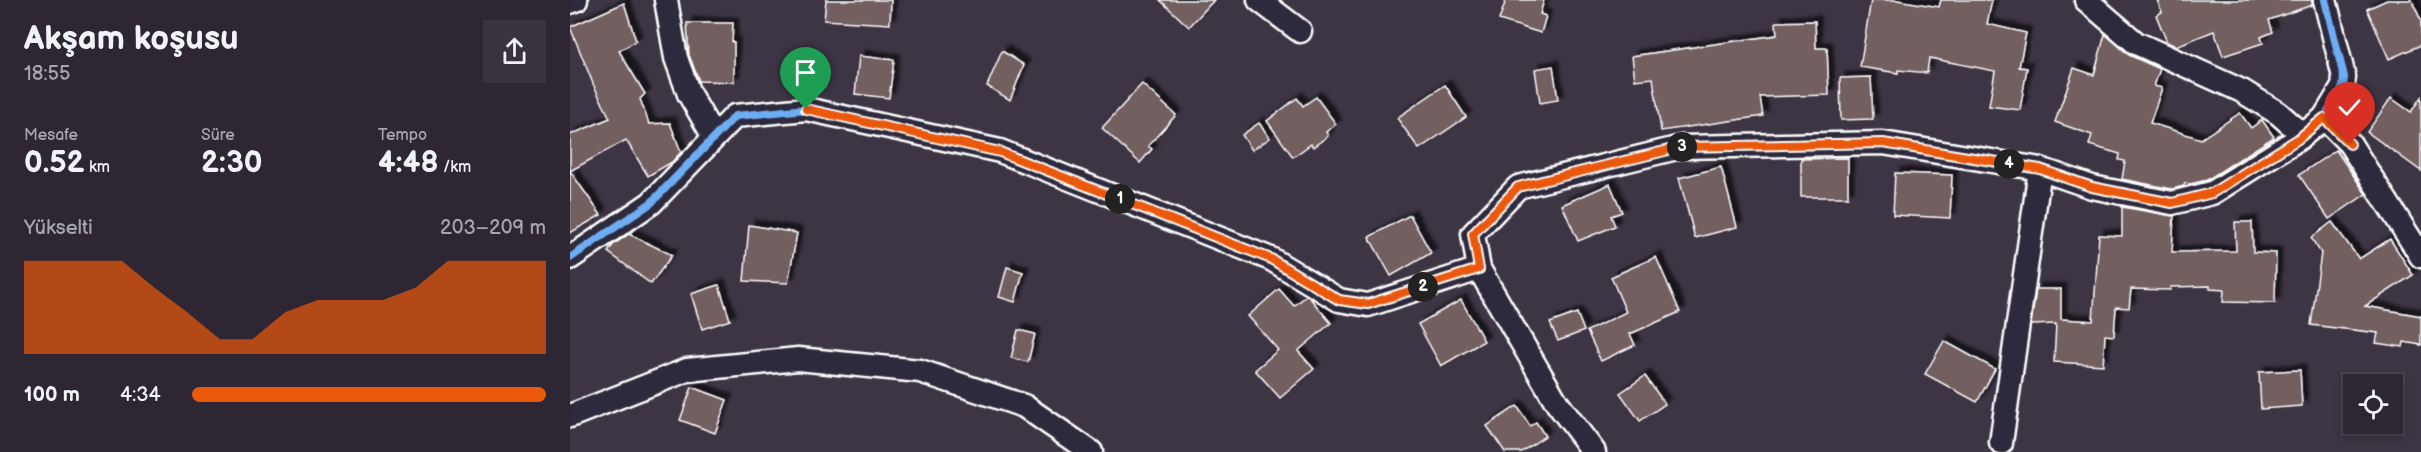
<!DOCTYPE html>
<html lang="tr">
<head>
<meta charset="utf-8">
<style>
	body { margin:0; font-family:"Balsamiq Sans",sans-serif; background:#3a333f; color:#f1f3f6; height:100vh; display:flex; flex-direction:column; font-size:22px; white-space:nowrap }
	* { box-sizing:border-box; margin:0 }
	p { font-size:20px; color:#a7a5ac }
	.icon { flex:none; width:33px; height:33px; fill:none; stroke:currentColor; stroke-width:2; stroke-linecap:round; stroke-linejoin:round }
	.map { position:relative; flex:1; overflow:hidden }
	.panel { display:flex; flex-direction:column; background:#2e2733; width:570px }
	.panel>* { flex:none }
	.tools { position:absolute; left:1773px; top:374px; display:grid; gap:12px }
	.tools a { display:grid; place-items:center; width:60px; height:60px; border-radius:0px; background:#2e2733; box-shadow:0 3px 9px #0003,0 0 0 2px #49444e; font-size:30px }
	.pin { position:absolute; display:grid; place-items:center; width:51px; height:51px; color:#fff; margin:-62px -26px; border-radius:50% 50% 50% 0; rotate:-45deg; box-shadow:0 0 6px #0007 }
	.pin .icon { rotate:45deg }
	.km { position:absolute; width:30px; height:30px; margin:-15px; border-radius:50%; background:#222; color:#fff; font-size:16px; line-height:30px; text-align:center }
	.round { display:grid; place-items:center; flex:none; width:63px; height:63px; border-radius:0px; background:#3a333f }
	.headline { display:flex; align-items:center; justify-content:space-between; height:102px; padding:0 24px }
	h1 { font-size:33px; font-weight:800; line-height:45px }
	.metrics { display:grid; grid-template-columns:repeat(3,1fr); gap:9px; height:102px; padding:6px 24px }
	.metrics div { display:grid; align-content:center }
	.metrics b { font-size:30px; font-weight:800 }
	.metrics small { font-size:16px; font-weight:400 }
	.metrics p { font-size:16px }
	.chart { height:168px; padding:12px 24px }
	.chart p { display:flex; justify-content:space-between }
	.chart svg { width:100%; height:108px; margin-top:6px; fill:#ea580c; opacity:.7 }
	ul { padding:0 24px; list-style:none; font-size:20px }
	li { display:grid; grid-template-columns:96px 72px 1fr; align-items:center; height:45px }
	li i { height:15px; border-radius:8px; background:#ea580c }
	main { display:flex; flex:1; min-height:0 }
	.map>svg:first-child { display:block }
</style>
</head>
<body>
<main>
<section class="panel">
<div class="headline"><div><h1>Akşam koşusu</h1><p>18:55</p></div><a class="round"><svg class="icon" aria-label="share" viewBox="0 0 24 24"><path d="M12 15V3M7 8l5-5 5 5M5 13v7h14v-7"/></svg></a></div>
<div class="metrics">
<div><p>Mesafe</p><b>0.52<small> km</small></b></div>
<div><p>Süre</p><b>2:30</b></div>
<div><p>Tempo</p><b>4:48<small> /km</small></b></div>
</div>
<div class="chart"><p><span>Yükselti</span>203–209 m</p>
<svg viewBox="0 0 160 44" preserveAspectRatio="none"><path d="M0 44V6L10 6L20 6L30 6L40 17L50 27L60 38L70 38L80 27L90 22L100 22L110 22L120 17L130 6L140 6L150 6L160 6V44z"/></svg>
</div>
<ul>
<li><b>100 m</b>4:34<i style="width:100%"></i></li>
</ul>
</section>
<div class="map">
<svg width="1851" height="452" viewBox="0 0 1851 452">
	<defs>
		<filter id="shadow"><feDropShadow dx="5.5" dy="-5.5" stdDeviation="1.5" flood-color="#0009"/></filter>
	</defs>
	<rect width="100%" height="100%" fill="#3d3444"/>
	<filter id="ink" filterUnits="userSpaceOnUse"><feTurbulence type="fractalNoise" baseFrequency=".0167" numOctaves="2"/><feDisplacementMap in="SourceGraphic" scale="12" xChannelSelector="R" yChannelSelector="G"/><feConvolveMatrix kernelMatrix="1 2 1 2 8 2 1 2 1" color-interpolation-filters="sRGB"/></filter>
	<g filter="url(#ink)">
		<!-- building -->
		<g fill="#735e60" stroke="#fff" stroke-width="1.5" filter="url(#shadow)">
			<path d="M256,0H321L320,24L254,20Z"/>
			<path d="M590,0H644L619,27Z"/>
			<path d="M936,0H974L970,14L976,16L971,33L929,20Z"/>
			<path d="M1301,0H1327L1369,7L1371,0H1422L1417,24L1456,33L1449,67L1457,68L1450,110L1419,106L1425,71L1359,58L1357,73L1328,70V73L1290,67Z"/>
			<path d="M1587,0H1742V5L1699,20L1703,32L1691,37L1693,43L1653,56L1644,31L1606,46L1597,42L1586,15L1592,12Z"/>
			<path d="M1817,0H1842L1851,21V45L1819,59L1797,9Z"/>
			<path d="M54,3L66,41L49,51L75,94L70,99L79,124L100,123L111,152L102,162L78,176L56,140L0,171V135L40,118L24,86L0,27Z"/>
			<path d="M1245,21L1246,48H1257L1259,95L1190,97L1193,116L1091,131L1083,78L1065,80L1062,56L1207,35L1206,22Z"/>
			<path d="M117,23H163L162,42H164V82L129,81L119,55Z"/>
			<path d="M1535,34L1559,55L1590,69L1584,86L1592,88L1580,123L1631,139L1670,113L1681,128L1692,120L1704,137L1637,180L1620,184L1615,183L1614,186L1602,189L1552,179L1555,161L1549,160L1550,154L1519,145L1522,135L1485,122L1504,68L1524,75Z"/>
			<path d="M432,51L454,65L440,100L417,86Z"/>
			<path d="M289,56L324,60L319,98L285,94Z"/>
			<path d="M983,66L988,100L970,103L965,69Z"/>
			<path d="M1301,77L1303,119L1271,120L1270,78Z"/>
			<path d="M572,84L606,115L578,146L582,149L570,163L532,128Z"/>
			<path d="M875,85L896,117L849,149L827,118Z"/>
			<path d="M746,97L766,124L756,132L758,136L743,147L741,144L723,157L697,121L727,98L733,106Z"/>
			<path d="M1851,97V171L1797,132L1821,98L1841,112Z"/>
			<path d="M689,123L700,138L682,150L672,135Z"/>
			<path d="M1766,150L1796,194L1759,219L1729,175Z"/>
			<path d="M1278,158V197H1231V159Z"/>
			<path d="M1151,167L1167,227L1125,238L1109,178Z"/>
			<path d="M0,171L31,215L0,233Z"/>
			<path d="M1325,173L1382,175L1380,218L1323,215Z"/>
			<path d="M1040,184L1052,212L1041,216L1045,226L1008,241L992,205Z"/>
			<path d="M1552,207L1604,216L1602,252L1666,251L1665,222H1682L1683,252L1706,253L1705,303L1653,302L1654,290L1640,289V286L1600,287V290L1561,289L1559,308L1546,307L1544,336L1535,335L1533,365L1484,362L1486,324L1461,325L1466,289H1491V319L1523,321L1529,235L1552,236Z"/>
			<path d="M840,215L861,253L821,276L799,237Z"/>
			<path d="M1762,222L1789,259L1820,239L1843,275L1795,306L1851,316V345L1834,342L1833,347L1806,343L1808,333L1741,325L1751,253L1741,238Z"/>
			<path d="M179,225L227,233L218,283L174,281Z"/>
			<path d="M59,234L102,255L81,284L38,252L43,245Z"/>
			<path d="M1086,257L1110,312L1060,334L1065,345L1031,361L1017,331L1056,312L1041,277Z"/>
			<path d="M437,267L453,272L445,302L429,297Z"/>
			<path d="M149,285L160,320L132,329L121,294Z"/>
			<path d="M709,289L724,306L736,296L739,297L761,323L728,351L744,369L710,398L685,370L708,350L678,316Z"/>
			<path d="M891,300L914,341L871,366L848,324Z"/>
			<path d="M1007,313L1014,331L988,341L980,323Z"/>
			<path d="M448,330L465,334L458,362L441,358Z"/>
			<path d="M1374,341L1425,369L1407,402L1355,374Z"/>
			<path d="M1730,370L1732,406L1691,409L1689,372Z"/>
			<path d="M1075,376L1095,404L1070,421L1050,393Z"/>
			<path d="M122,387L157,400L145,433L110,420Z"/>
			<path d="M947,406L960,426L966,422L975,436L951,452H935L917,426Z"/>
		</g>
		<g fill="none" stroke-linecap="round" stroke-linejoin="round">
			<!-- minor casing -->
			<g stroke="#fff" stroke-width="27">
				<g id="minor">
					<path d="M96,0L106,58L119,94L144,137"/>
					<path d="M689,0L730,31"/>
					<path d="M1516,0L1566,43L1672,91L1708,113L1733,135"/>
					<path d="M0,2L6,0"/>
					<path d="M1754,118L1780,144L1851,256"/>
					<path d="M0,258L81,203L165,116L236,109L430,151L701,259L769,300L798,305L909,269L903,234L948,187L1111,147L1313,143L1470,169L1522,187L1602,203L1642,193L1728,139L1754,118L1773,87L1774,77L1755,0"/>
					<path d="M909,269L987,403L1024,452"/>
					<path d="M0,416L117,370L228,359L350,371L454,406L521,452"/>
					<path d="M1431,443L1470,169"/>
				</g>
			</g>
			<!-- minor -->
			<use href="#minor" stroke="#2f2a3d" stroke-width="22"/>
			<!-- cycleway casing -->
			<g stroke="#2f2a3d" stroke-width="11">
				<path id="cycleway" d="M0,258L81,203L165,116L236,109L430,151L701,259L769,300L798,305L909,269L903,234L948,187L1111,147L1313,143L1470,169L1522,187L1602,203L1642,193L1728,139L1754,118L1773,87L1774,77L1755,0"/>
			</g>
			<!-- cycleway -->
			<use href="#cycleway" stroke="#6dadf4" stroke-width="8"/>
		</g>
	</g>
	<g fill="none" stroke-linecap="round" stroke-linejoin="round" filter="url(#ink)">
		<!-- route casing -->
		<g stroke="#fff" stroke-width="12">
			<path id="route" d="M236,109L430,152L701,259L769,300L798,304L909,269L903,234L948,187L1111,147L1313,143L1470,169L1522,187L1602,203L1642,193L1728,139L1754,118L1780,144"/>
		</g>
		<!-- route -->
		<use href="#route" stroke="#ea580c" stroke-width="8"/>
	</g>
</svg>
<div class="tools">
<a><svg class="icon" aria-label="locate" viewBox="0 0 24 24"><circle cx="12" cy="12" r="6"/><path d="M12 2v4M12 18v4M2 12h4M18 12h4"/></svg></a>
</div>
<div class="pin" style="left:236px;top:109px;background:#1e9e55"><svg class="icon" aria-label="arrive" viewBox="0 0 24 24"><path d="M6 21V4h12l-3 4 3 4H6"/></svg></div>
<div class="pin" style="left:1780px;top:144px;background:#d93025"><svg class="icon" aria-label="check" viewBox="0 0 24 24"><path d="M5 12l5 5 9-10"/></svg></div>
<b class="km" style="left:550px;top:199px">1</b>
<b class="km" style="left:853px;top:287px">2</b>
<b class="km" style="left:1112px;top:147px">3</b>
<b class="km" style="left:1439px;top:164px">4</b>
</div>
</main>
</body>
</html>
